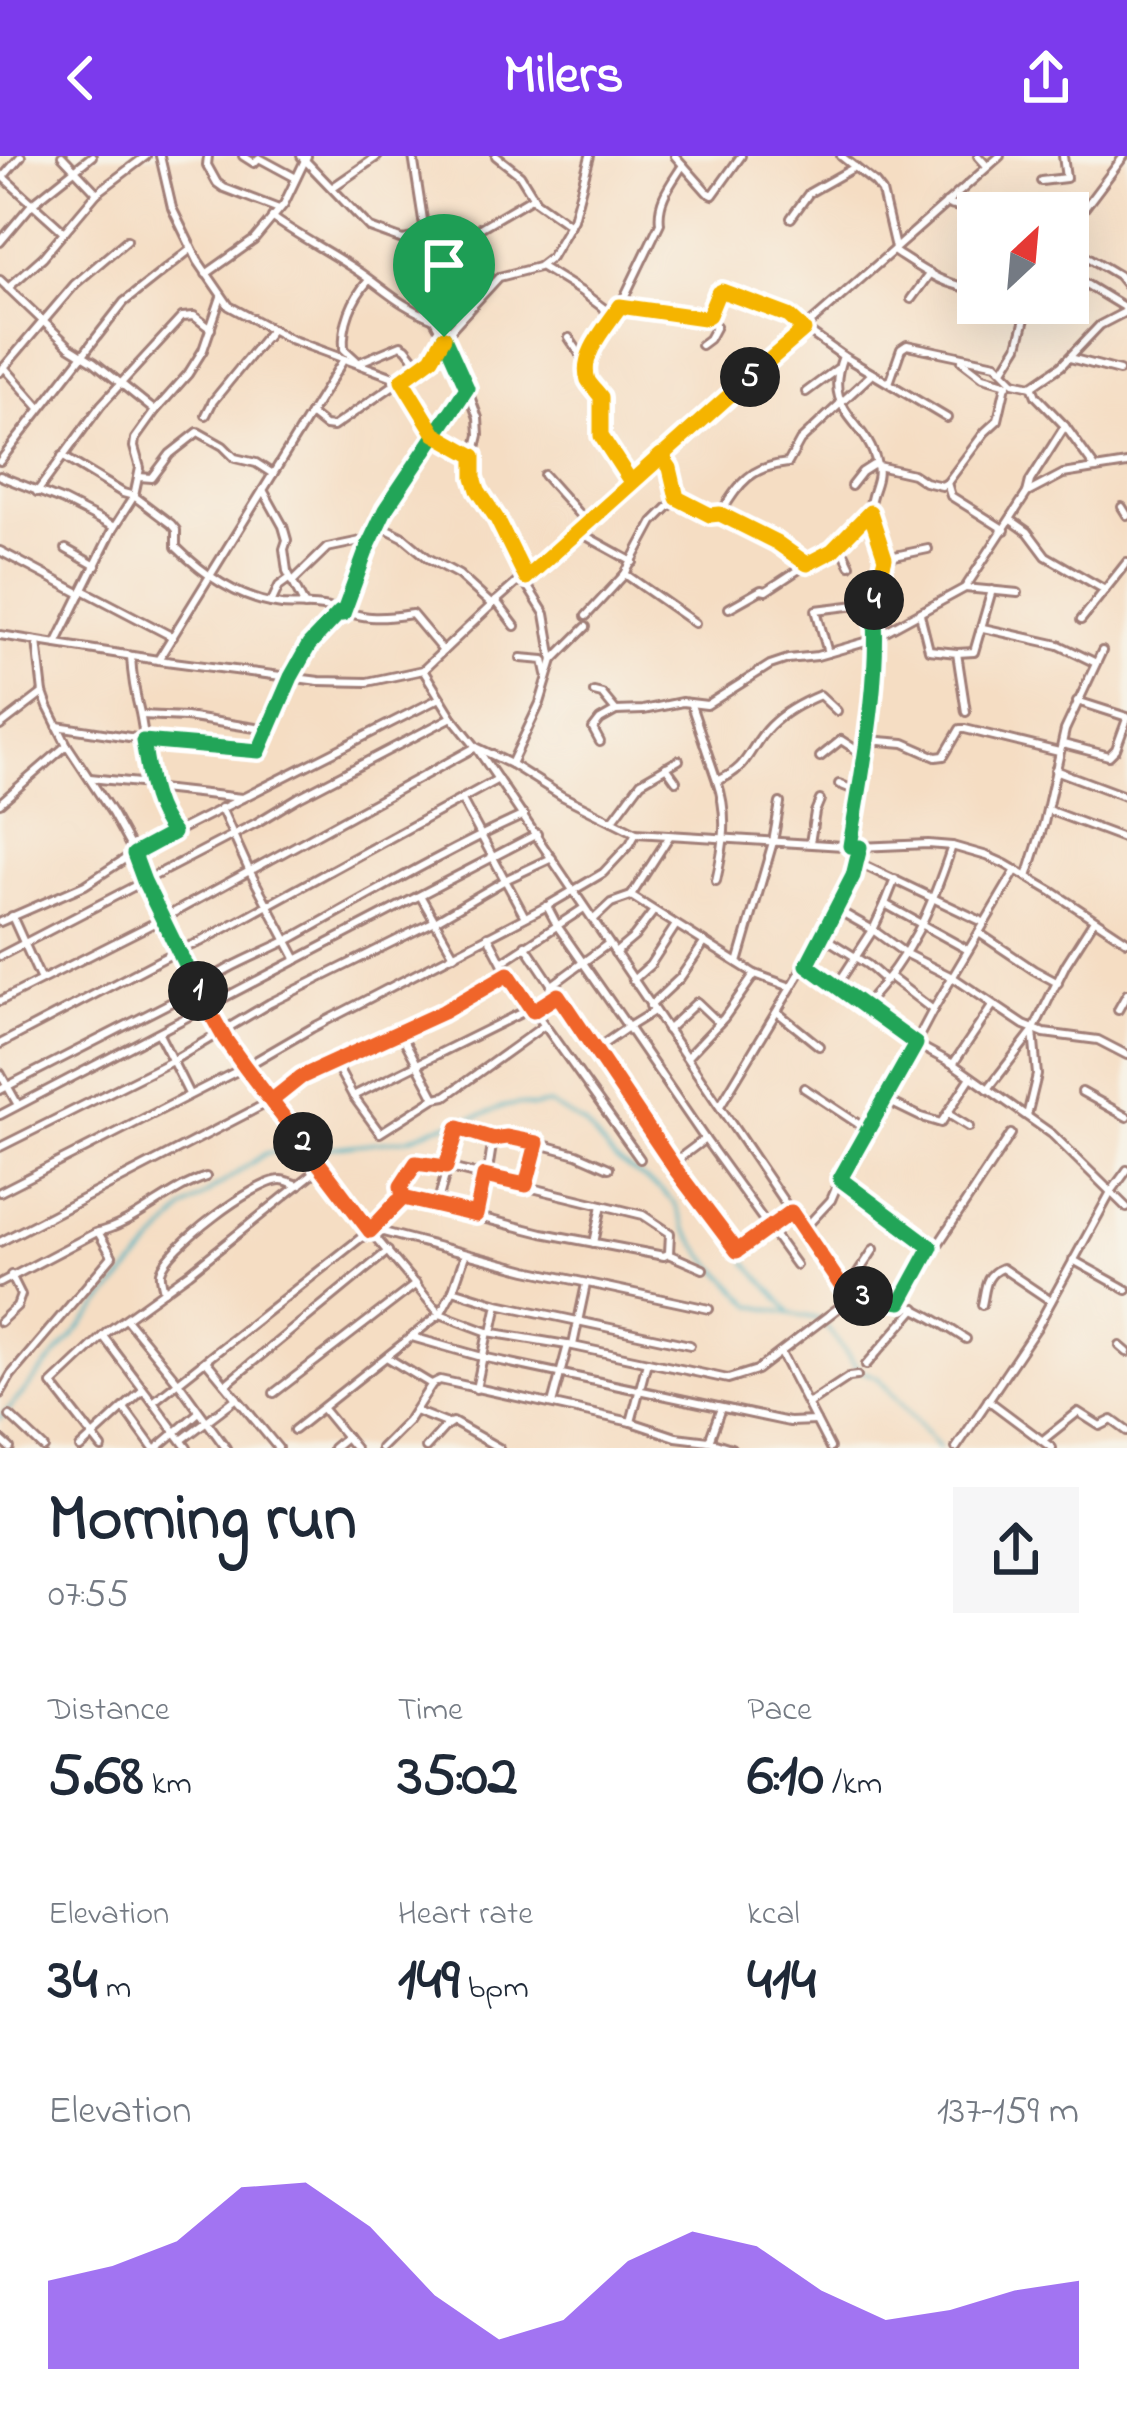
<!DOCTYPE html>
<html lang="en">
<head>
<meta charset="utf-8">
<style>
	body { margin:0; font-family:"Indie Flower",sans-serif; background:#f6f6f7; color:#1f2937; height:100vh; display:flex; flex-direction:column; font-size:45px; white-space:nowrap }
	* { box-sizing:border-box; margin:0 }
	p { font-size:39px; color:#747a83 }
	.icon { flex:none; width:66px; height:66px; fill:none; stroke:currentColor; stroke-width:2; stroke-linecap:round; stroke-linejoin:round }
	.map { position:relative; height:1292px; overflow:hidden }
	.details { display:flex; flex-direction:column; background:#fff; flex:1 }
	.details>* { flex:none }
	.needle { width:78px; rotate:26deg }
	.fabs { position:absolute; left:957px; top:36px; display:grid; gap:24px }
	.fabs a { display:grid; place-items:center; width:132px; height:132px; border-radius:0px; background:#fff; box-shadow:0 12px 48px #0002; font-size:60px }
	.pin { position:absolute; display:grid; place-items:center; width:102px; height:102px; color:#fff; margin:-123px -51px; border-radius:50% 50% 50% 0; rotate:-45deg; box-shadow:0 0 12px #0007 }
	.pin .icon { rotate:45deg }
	.km { position:absolute; width:60px; height:60px; margin:-30px; border-radius:50%; background:#222; color:#fff; font-size:33px; line-height:60px; text-align:center }
	.round { display:grid; place-items:center; flex:none; width:126px; height:126px; border-radius:0px; background:#f6f6f7 }
	.summary { display:flex; align-items:center; justify-content:space-between; height:204px; padding:0 48px }
	h1 { font-size:66px; font-weight:700; line-height:90px }
	.stats { display:grid; grid-template-columns:repeat(3,1fr); gap:18px; height:204px; padding:12px 48px }
	.stats div { display:grid; align-content:center }
	.stats b { font-size:60px; font-weight:700 }
	.stats small { font-size:33px; font-weight:400 }
	.stats p { font-size:33px }
	.chart { height:336px; padding:24px 48px }
	.chart p { display:flex; justify-content:space-between }
	.chart svg { width:100%; height:216px; margin-top:12px; fill:#7c3aed; opacity:.7 }
	header { display:flex; justify-content:space-between; align-items:center; height:156px; padding:0 48px; background:#7c3aed; color:#fff; font-size:54px; font-weight:700 }
	.map>svg:first-child { display:block }
</style>
</head>
<body>
<header><svg class="icon" aria-label="back" viewBox="0 0 24 24"><path d="M15 5l-7 7 7 7"/></svg>Milers<svg class="icon" aria-label="share" viewBox="0 0 24 24"><path d="M12 15V3M7 8l5-5 5 5M5 13v7h14v-7"/></svg></header>
<div class="map">
<svg width="1127" height="1292" viewBox="0 0 1127 1292">
	<rect width="100%" height="100%" fill="#f7f3e8"/>
	<filter id="ink" filterUnits="userSpaceOnUse"><feTurbulence type="fractalNoise" baseFrequency=".00833" numOctaves="2"/><feDisplacementMap in="SourceGraphic" scale="24" xChannelSelector="R" yChannelSelector="G"/><feConvolveMatrix kernelMatrix="1 2 1 2 8 2 1 2 1" color-interpolation-filters="sRGB"/></filter>
	<filter id="wash" filterUnits="userSpaceOnUse"><feTurbulence type="fractalNoise" baseFrequency=".004" numOctaves="4" result="noise"/><feDisplacementMap in="SourceGraphic" scale="48" xChannelSelector="R" yChannelSelector="G"/><feGaussianBlur stdDeviation="2.7" result="paint"/><feColorMatrix in="noise" values="0 0 0 0 0 0 0 0 0 0 0 0 0 0 0 0 0 1.4 0 .05"/><feComposite in="paint" operator="in"/></filter>
	<g filter="url(#wash)">
		<rect width="100%" height="100%" fill="#f5ddc3"/>
		<g fill="none" stroke-linecap="round" stroke-linejoin="round">
			<!-- stream -->
			<g stroke="#43b0c0" stroke-width="3">
				<path d="M318,993L407,983L436,971L483,959L501,951L519,948L532,951L549,948L584,968L615,1004L661,1034L675,1048L685,1072L704,1099L753,1150L819,1163"/>
				<path d="M746,1106L789,1154"/>
				<path d="M826,1170L859,1214L877,1221L939,1292"/>
				<path d="M0,1263L185,1053L266,997L305,994"/>
			</g>
		</g>
	</g>
	<g filter="url(#ink)">
		<g fill="none" stroke-linecap="round" stroke-linejoin="round">
			<!-- minor casing -->
			<g stroke="#a07e77" stroke-width="12">
				<g id="minor">
					<path d="M62,0L97,37"/>
					<path d="M160,0L172,52L198,105L229,150L290,183L399,223L404,222L432,202L444,181L499,121L538,111L551,101L573,63L590,0"/>
					<path d="M208,0L207,9L217,27L224,32L279,53"/>
					<path d="M243,0L254,7L259,2L296,22"/>
					<path d="M301,0L370,72L403,84L425,79"/>
					<path d="M413,0L428,96L423,135L432,160L457,205L478,262L479,279L473,304L476,329L500,368L526,422"/>
					<path d="M496,0L520,19L536,45L570,69"/>
					<path d="M675,0L707,36L713,39L741,0"/>
					<path d="M841,0L875,27L882,36L895,92"/>
					<path d="M978,0L987,10"/>
					<path d="M3,21L64,76"/>
					<path d="M3,21L21,0"/>
					<path d="M1041,25L1066,22L1063,0"/>
					<path d="M333,31L378,0"/>
					<path d="M946,47C957,54 972,49 984,45"/>
					<path d="M272,61C298,80 326,94 353,112C384,132 397,149 434,163"/>
					<path d="M791,62L809,37L855,11"/>
					<path d="M480,72L533,41"/>
					<path d="M1068,74L1124,0"/>
					<path d="M0,86L33,47L92,0"/>
					<path d="M1068,89L1118,119L1127,130"/>
					<path d="M893,95C918,111 947,133 978,132"/>
					<path d="M540,110L582,136L614,160"/>
					<path d="M206,118L254,84L284,48L307,0"/>
					<path d="M0,124L70,191L94,206L155,255"/>
					<path d="M1084,127L1127,153"/>
					<path d="M8,132L43,101L97,37L146,0"/>
					<path d="M911,143L930,117"/>
					<path d="M620,150L705,162"/>
					<path d="M706,161L718,137L725,135L789,161L804,174"/>
					<path d="M805,173L843,200L947,262"/>
					<path d="M569,182L588,210L589,227L601,241V280L631,326"/>
					<path d="M701,189L709,183L716,170L706,161"/>
					<path d="M843,200C821,258 867,262 877,309C881,326 868,339 870,355C871,370 883,384 884,399C886,416 875,429 874,445C872,456 877,470 878,482"/>
					<path d="M1070,202L1119,215"/>
					<path d="M356,204L344,193C342,168 352,143 369,124"/>
					<path d="M962,205L983,221L1008,228"/>
					<path d="M360,206L401,189L406,192L421,211"/>
					<path d="M586,207L591,193L620,150L660,67C657,44 671,28 683,9"/>
					<path d="M4,211L40,252"/>
					<path d="M1003,214L1018,190L1029,147"/>
					<path d="M0,216L75,128L127,84"/>
					<path d="M402,224L435,278L474,300"/>
					<path d="M889,227L901,193L907,189L996,208L1014,226L1032,230"/>
					<path d="M806,236L837,213"/>
					<path d="M310,258L325,270L333,271L401,224"/>
					<path d="M206,259L213,245L271,174"/>
					<path d="M1065,270L1096,313"/>
					<path d="M435,278L467,232"/>
					<path d="M661,299L670,312L677,342L710,359L720,358L776,386L807,408L832,395L870,356"/>
					<path d="M62,300L123,337L134,340L171,368L176,374V391C205,420 241,444 282,449C297,450 314,449 329,452C367,462 373,464 412,458L443,495"/>
					<path d="M0,305L124,146L191,93"/>
					<path d="M544,319L586,366"/>
					<path d="M0,320L63,345L114,371"/>
					<path d="M139,321L152,322L170,298L198,276L223,290L235,302L256,307L273,318"/>
					<path d="M947,327L951,340L1005,374"/>
					<path d="M851,330L862,316L873,309L913,318L925,326L942,330L947,327L985,276L998,264L1006,229"/>
					<path d="M263,334L283,370L287,384L284,393L287,415L305,450"/>
					<path d="M37,336L101,249L182,161L194,160L211,173"/>
					<path d="M1027,337L1030,325L1065,270L1036,240L1032,230L1061,210L1100,169L1127,155"/>
					<path d="M1122,351L1127,359"/>
					<path d="M720,358C740,327 749,311 788,307L800,285L872,218"/>
					<path d="M1011,364L1028,376L1046,400L1105,434"/>
					<path d="M379,369L403,381L428,402L459,419L492,449"/>
					<path d="M577,375L633,406"/>
					<path d="M840,388L850,409"/>
					<path d="M66,393L96,410"/>
					<path d="M0,395L81,438"/>
					<path d="M885,402L928,393"/>
					<path d="M625,418L695,467"/>
					<path d="M292,426L327,392L370,383"/>
					<path d="M965,432L1018,437"/>
					<path d="M83,434L173,481"/>
					<path d="M496,445L515,470"/>
					<path d="M271,447L279,430L290,422"/>
					<path d="M729,452L761,434L766,435L807,408"/>
					<path d="M343,457L355,422L385,354L437,279"/>
					<path d="M920,458L929,494L957,497L966,556"/>
					<path d="M586,460L625,418L653,366L677,342"/>
					<path d="M1081,464L1127,406"/>
					<path d="M983,472L1059,489L1096,507"/>
					<path d="M0,479L158,504L319,525L367,526L423,514L496,445L1000,0"/>
					<path d="M56,488L113,373L134,340L140,312L134,291L135,283L155,255L188,218L203,194L221,141"/>
					<path d="M828,497L816,454L873,447"/>
					<path d="M957,497L974,496L992,434"/>
					<path d="M131,500C132,520 135,538 140,557C149,599 145,642 173,677"/>
					<path d="M521,502L544,504L547,518"/>
					<path d="M158,504L344,203"/>
					<path d="M553,504L586,471"/>
					<path d="M423,514L452,561L476,591L511,608L562,640L636,677L859,691L928,688L952,690L987,700L1005,708L1053,736L1127,785"/>
					<path d="M594,536L602,538L616,555L643,554L682,546L707,549L770,509L788,503L817,500L876,483L886,475L965,432L1027,337L1063,318L1127,308"/>
					<path d="M1077,545L1127,561"/>
					<path d="M691,549L717,625"/>
					<path d="M141,559L186,561L268,574"/>
					<path d="M0,570L43,537"/>
					<path d="M57,570L142,583"/>
					<path d="M867,584L904,587L936,601L944,600L960,573H965L1059,596"/>
					<path d="M143,585L259,595L291,521L309,489L340,457"/>
					<path d="M600,586L593,573L600,564L616,555"/>
					<path d="M1063,588L1109,600L1116,593L1127,563"/>
					<path d="M820,601L841,584L864,599"/>
					<path d="M511,608L540,547L553,504L545,458L523,423"/>
					<path d="M666,611L676,625"/>
					<path d="M1055,614L1127,641"/>
					<path d="M90,622L149,628"/>
					<path d="M839,628L859,636"/>
					<path d="M151,632L242,642"/>
					<path d="M462,644L525,761"/>
					<path d="M0,647L67,589"/>
					<path d="M221,652L249,714L297,804"/>
					<path d="M1048,654L1123,682"/>
					<path d="M612,665L641,626L679,604"/>
					<path d="M669,681L631,740L755,818L724,862L687,901"/>
					<path d="M810,687L815,656L820,644"/>
					<path d="M851,690L867,584L876,483"/>
					<path d="M857,706L983,766"/>
					<path d="M1027,721L1044,667L1065,574L1102,495"/>
					<path d="M716,725C724,690 729,660 717,625C750,612 748,592 770,570C784,556 803,546 820,539L837,555"/>
					<path d="M421,741L454,799"/>
					<path d="M885,748L895,723"/>
					<path d="M547,750L558,771L628,871L595,894"/>
					<path d="M836,753L873,774L906,798L954,822L1024,869L1044,877L1098,884L1127,899"/>
					<path d="M12,760L41,824"/>
					<path d="M594,763L611,747L631,740"/>
					<path d="M0,766L85,729L134,697L440,542"/>
					<path d="M979,777L1034,814L1058,827"/>
					<path d="M488,780L508,818"/>
					<path d="M822,780L868,809L886,825"/>
					<path d="M525,789L676,1014L737,1095L791,1056"/>
					<path d="M615,797L634,781L653,756"/>
					<path d="M0,800L256,667L299,641L452,561"/>
					<path d="M502,806L584,752"/>
					<path d="M738,807L773,686L780,647"/>
					<path d="M807,809L916,888L953,908L1052,978L1127,1052"/>
					<path d="M755,818L791,831"/>
					<path d="M890,821L933,854"/>
					<path d="M633,824L650,809L676,769"/>
					<path d="M551,830L608,788"/>
					<path d="M836,831L873,774L885,748L968,794"/>
					<path d="M0,845L162,763L476,591L850,1143L757,1214L728,1223L573,1190L488,1176L440,1158L370,1075L225,883L162,763L134,697L112,657L67,589L48,551L43,537L37,485"/>
					<path d="M650,850L680,822L705,786"/>
					<path d="M864,850C913,796 929,758 952,690"/>
					<path d="M531,852L353,940L380,977L435,942L446,940L542,871"/>
					<path d="M1118,854L1127,838"/>
					<path d="M533,855L558,840"/>
					<path d="M654,855L628,871L705,983L673,1007"/>
					<path d="M777,856L819,890"/>
					<path d="M399,874L435,942"/>
					<path d="M667,874L697,846L719,867"/>
					<path d="M159,878L189,938"/>
					<path d="M0,888L179,794L200,786L498,623"/>
					<path d="M335,907L353,940"/>
					<path d="M953,908L993,849"/>
					<path d="M0,917L18,949"/>
					<path d="M804,932L869,975"/>
					<path d="M988,933L1033,875L1066,808L1094,764"/>
					<path d="M0,934L197,833C225,810 262,798 294,781C370,739 445,695 524,659"/>
					<path d="M1082,936L1127,961"/>
					<path d="M886,944L921,961L941,967L971,921"/>
					<path d="M720,950L822,780L853,720L859,691"/>
					<path d="M948,958L969,971"/>
					<path d="M0,959L537,678"/>
					<path d="M1027,960L1037,919L1033,875"/>
					<path d="M705,983L796,1109"/>
					<path d="M0,991L172,905L270,847L435,765L507,723L552,702"/>
					<path d="M487,1021L493,983"/>
					<path d="M840,1023L929,1091L939,1087L1011,978"/>
					<path d="M526,1029L537,987"/>
					<path d="M0,1036L245,911L312,872L547,750L603,717L630,688L636,677"/>
					<path d="M403,1042L401,1030L416,1007L446,1011L643,1059L670,1077L669,1097"/>
					<path d="M437,1049L458,972L493,983L513,981L577,998L609,1012"/>
					<path d="M476,1059L484,1021"/>
					<path d="M372,1073L527,1114L709,1153"/>
					<path d="M803,1074L831,1044L840,1023L869,975L933,854L1016,714"/>
					<path d="M0,1086L271,945L301,921L443,855L508,818L640,1003"/>
					<path d="M594,1087L602,1049"/>
					<path d="M1073,1104L1127,1134"/>
					<path d="M0,1127L95,1077C136,1068 166,1034 206,1021"/>
					<path d="M453,1134L498,1148"/>
					<path d="M164,1135C163,1130 160,1121 161,1116C166,1092 256,1024 281,1024C287,1024 293,1028 299,1029"/>
					<path d="M846,1135L874,1093"/>
					<path d="M850,1143C894,1134 930,1160 966,1183"/>
					<path d="M901,1146L931,1092"/>
					<path d="M982,1149C986,1132 984,1119 1002,1112L1051,1145"/>
					<path d="M126,1163L178,1226L226,1292"/>
					<path d="M0,1166L17,1150L21,1139L11,1119"/>
					<path d="M492,1176L498,1148L690,1189"/>
					<path d="M103,1180L153,1246"/>
					<path d="M412,1181L482,1201L789,1266L816,1265"/>
					<path d="M573,1189L586,1128"/>
					<path d="M1120,1190L1127,1196"/>
					<path d="M782,1199L830,1292"/>
					<path d="M388,1202L431,1228"/>
					<path d="M206,1205L278,1292"/>
					<path d="M866,1209L916,1152"/>
					<path d="M226,1228L388,1095"/>
					<path d="M476,1233L488,1176"/>
					<path d="M274,1237L416,1128"/>
					<path d="M0,1238L11,1219L112,1100L98,1076"/>
					<path d="M988,1244L1052,1292"/>
					<path d="M552,1248L568,1189"/>
					<path d="M808,1248L849,1221L857,1220"/>
					<path d="M124,1252L153,1292"/>
					<path d="M323,1253L355,1292"/>
					<path d="M415,1255L448,1268"/>
					<path d="M10,1260L44,1292"/>
					<path d="M631,1266L647,1206"/>
					<path d="M294,1274L440,1158L453,1134L465,1099"/>
					<path d="M0,1283L10,1292"/>
					<path d="M183,1283L237,1242"/>
					<path d="M1043,1284L1078,1256L1100,1270L1112,1264L1127,1275"/>
					<path d="M709,1285L721,1252"/>
					<path d="M80,1292L143,1234"/>
					<path d="M102,1292L52,1228L107,1176L189,1117L322,1010"/>
					<path d="M157,1292L199,1256"/>
					<path d="M187,1292L153,1246L372,1073L403,1042L542,1077L664,1100L668,1098L703,1113"/>
					<path d="M333,1292L346,1281"/>
					<path d="M381,1292L408,1265L432,1228L440,1224L631,1266L676,1281L709,1285L731,1292"/>
					<path d="M426,1292L444,1272L453,1266L499,1292"/>
					<path d="M956,1292L1036,1173L1111,1036L1127,1014"/>
				</g>
			</g>
			<!-- minor -->
			<use href="#minor" stroke="#fff" stroke-width="6"/>
		</g>
	</g>
	<g fill="none" stroke-linecap="round" stroke-linejoin="round" filter="url(#ink)">
		<!-- split-1 casing -->
		<g stroke="#fff" stroke-width="24">
			<path id="split-1" d="M198,835L144,725L134,698L173,677C151,650 149,618 143,585L259,595L291,521L309,489L340,456L343,458L368,390L385,354L467,232L444,181"/>
		</g>
		<!-- split-2 casing -->
		<g stroke="#fff" stroke-width="24">
			<path id="split-2" d="M198,835L225,883L245,911L370,1075L397,1046L403,1042L401,1030L416,1007L446,1011L458,972L493,983L507,981L537,987L526,1029L484,1020L476,1059L403,1042L370,1075L303,986"/>
		</g>
		<!-- split-3 casing -->
		<g stroke="#fff" stroke-width="24">
			<path id="split-3" d="M303,986L271,945L301,921L443,856L508,818L533,855L558,839L676,1014L737,1095L791,1056L850,1143L863,1140"/>
		</g>
		<!-- split-4 casing -->
		<g stroke="#fff" stroke-width="24">
			<path id="split-4" d="M863,1140L901,1146L931,1091L840,1023L916,888L807,809L853,720L860,691L850,690C863,610 881,524 874,444"/>
		</g>
		<!-- split-5 casing -->
		<g stroke="#fff" stroke-width="24">
			<path id="split-5" d="M750,221L804,174L789,160L722,135L718,137L709,159L704,162L620,150C607,170 579,199 588,224C589,227 599,238 601,241V280L631,326L661,299L670,312L677,342L710,359L720,358L776,386L807,408L832,395L870,356L885,402L874,444"/>
		</g>
		<!-- split-6 casing -->
		<g stroke="#fff" stroke-width="24">
			<path id="split-6" d="M444,181L432,202L402,224L435,278L474,300V321L478,334L497,363L526,422L750,221"/>
		</g>
		<!-- split-1 -->
		<use href="#split-1" stroke="#22a559" stroke-width="15"/>
		<!-- split-2 -->
		<use href="#split-2" stroke="#f0652b" stroke-width="15"/>
		<!-- split-3 -->
		<use href="#split-3" stroke="#f0652b" stroke-width="15"/>
		<!-- split-4 -->
		<use href="#split-4" stroke="#22a559" stroke-width="15"/>
		<!-- split-5 -->
		<use href="#split-5" stroke="#f5b400" stroke-width="15"/>
		<!-- split-6 -->
		<use href="#split-6" stroke="#f5b400" stroke-width="15"/>
	</g>
</svg>
<div class="fabs">
<a><svg class="needle" viewBox="-14 -14 28 28"><path d="M0-13l5 13h-10z" fill="#e53935"/><path d="M0 13l5-13h-10z" fill="#747a83"/></svg></a>
</div>
<div class="pin" style="left:444px;top:181px;background:#1e9e55"><svg class="icon" aria-label="arrive" viewBox="0 0 24 24"><path d="M6 21V4h12l-3 4 3 4H6"/></svg></div>
<b class="km" style="left:198px;top:835px">1</b>
<b class="km" style="left:303px;top:986px">2</b>
<b class="km" style="left:863px;top:1140px">3</b>
<b class="km" style="left:874px;top:444px">4</b>
<b class="km" style="left:750px;top:221px">5</b>
</div>
<section class="details">
<div class="summary"><div><h1>Morning run</h1><p>07:55</p></div><a class="round"><svg class="icon" aria-label="share" viewBox="0 0 24 24"><path d="M12 15V3M7 8l5-5 5 5M5 13v7h14v-7"/></svg></a></div>
<div class="stats">
<div><p>Distance</p><b>5.68<small> km</small></b></div>
<div><p>Time</p><b>35:02</b></div>
<div><p>Pace</p><b>6:10<small> /km</small></b></div>
</div>
<div class="stats">
<div><p>Elevation</p><b>34<small> m</small></b></div>
<div><p>Heart rate</p><b>149<small> bpm</small></b></div>
<div><p>kcal</p><b>414</b></div>
</div>
<div class="chart"><p><span>Elevation</span>137–159 m</p>
<svg viewBox="0 0 160 44" preserveAspectRatio="none"><path d="M0 44V26L10 23L20 18L30 7L40 6L50 15L60 29L70 38L80 34L90 22L100 16L110 19L120 28L130 34L140 32L150 28L160 26V44z"/></svg>
</div>
</section>
</body>
</html>
